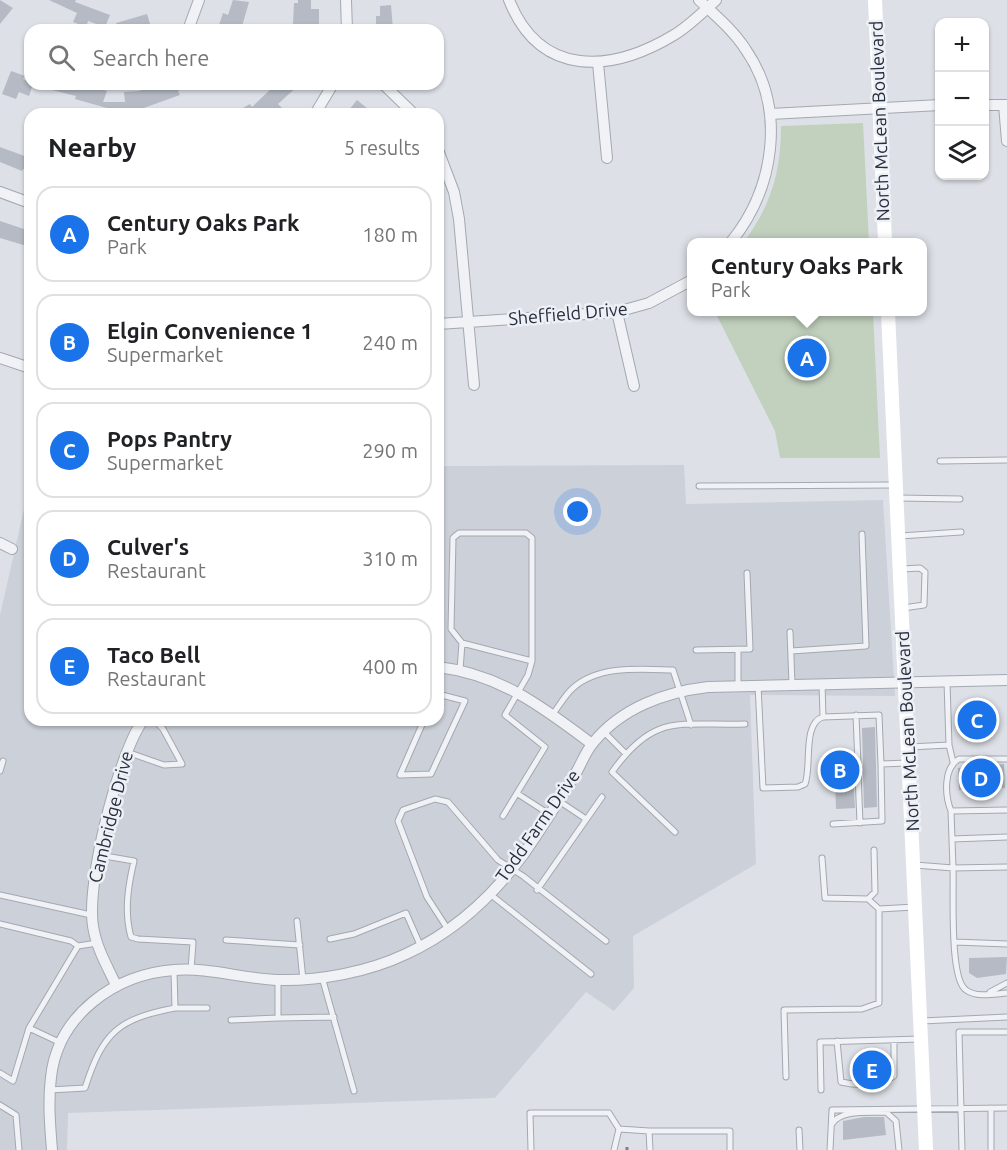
<!DOCTYPE html>
<html lang="en">
<head>
<meta charset="utf-8">
<style>
	:root { --surface:#fff; --page:#f6f6f6; --text:#202124; --muted:#757577; --line:#e0e0e0; --accent:#1a73e8 }
	body { margin:0; font-family:Ubuntu,sans-serif; background:var(--page); color:var(--text) }
	.controls { position:absolute; right:18px; top:18px; display:grid; overflow:hidden; border-radius:12px; box-shadow:0 2px 4px #0004 }
	.controls button { width:54px; height:54px; display:grid; place-items:center; padding:0; border:0; border-bottom:2px solid var(--line); background:var(--surface); color:var(--text); font:30px sans-serif }
	.you { position:absolute; left:578px; top:512px; width:21px; height:21px; margin:-15px; border:4px solid #fff; border-radius:50%; background:#1a73e8; box-shadow:0 0 0 9px #1a73e833 }
	.badge { display:grid; place-items:center; width:39px; height:39px; border-radius:50%; background:var(--accent); color:#fff; font-size:20px; font-weight:700 }
	.pin { position:absolute; translate:-50% -50%; border:3px solid #fff; box-shadow:0 2px 6px #0006 }
	.popup { position:absolute; left:687px; top:238px; width:240px; height:78px; box-sizing:border-box; display:grid; place-content:center; border-radius:12px; background:var(--surface); filter:drop-shadow(0 2px 4px #0005); font-size:20px; white-space:nowrap; color:var(--muted) }
	.popup b { font-size:22px; color:var(--text) }
	.popup::after { content:''; position:absolute; left:50%; top:100%; margin-left:-12px; border:12px solid transparent; border-top-color:var(--surface) }
	.list { margin:0; padding:0; list-style:none }
	h2 { display:flex; justify-content:space-between; align-items:center; height:78px; margin:0; padding:0 24px; font-size:26px }
	h2 small { font-size:20px; font-weight:400; color:var(--muted) }
	.list li { display:grid; grid-template-columns:39px 1fr auto; gap:18px; align-items:center; box-sizing:border-box; height:96px; margin:0 12px 12px; padding:0 12px; border:2px solid var(--line); border-radius:18px }
	.list b { display:block; font-size:22px; white-space:nowrap }
	.list p { margin:0; font-size:20px; white-space:nowrap; color:var(--muted) }
	.list em { font-size:20px; font-style:normal; color:var(--muted) }
	.icon { flex:none; width:33px; height:33px; fill:none; stroke:currentColor; stroke-width:2; stroke-linecap:round; stroke-linejoin:round }
	.map { position:relative; flex:none; width:1007px; height:1150px; overflow:hidden }
	.search { position:absolute; background:var(--surface); box-shadow:0 2px 4px #0004; left:24px; top:24px; width:420px; height:66px; display:flex; align-items:center; gap:15px; box-sizing:border-box; padding:0 21px; border-radius:18px; color:var(--muted); font-size:22px }
	.panel { position:absolute; background:var(--surface); box-shadow:0 2px 4px #0004; left:24px; top:108px; width:420px; height:618px; border-radius:18px }
	.map>svg:first-child { display:block }
	.built { fill:#cbd0d9 }
	.green { fill:#c2d1be }
	.building { fill:#b5bac4 }
	.lines { fill:none; stroke-linecap:round; stroke-linejoin:round }
	.lane-casing { stroke:#a3a8b1; stroke-width:7 }
	.street-casing { stroke:#a3a8b1; stroke-width:12 }
	.lane { stroke:#f0f2f6; stroke-width:5 }
	.street { stroke:#f0f2f6; stroke-width:10 }
	.secondary { stroke:#fff; stroke-width:14 }
	.rail { stroke:#777f91; stroke-width:3; stroke-dasharray:3 6; stroke-linecap:butt }
	.labels { text-anchor:middle; stroke-width:5; stroke-linejoin:round; paint-order:stroke }
	.street-label { font-size:18px; fill:#272e3e; stroke:#edf0f5 }
</style>
</head>
<body>
<div class="map">
<svg width="1007" height="1150" viewBox="0 0 1007 1150">
	<rect width="100%" height="100%" fill="#dde1e7"/>
	<path class="built" d="M684 465 686 504 883 500 895 696 750 695 756 864 633 936 634 988 614 1011 586 992 495 1098 68 1113 67 1150H0V615L30 483V720H438V466Z"/>
	<path class="green" d="M863 123 869 242H744C771 205 781 172 781 126Z
		M715 312H873L880 458H780L775 431Z"/>
	<path class="building" d="M0 0 13 8 0 24Z
		M49 0H76L75 2 110 15 105 27 88 21 86 27 73 22 77 13Z
		M233 0 249 2 241 30 219 25 223 13 228 15Z
		M298 0H311V9H319V30H298L299 24H293L294 3H298Z
		M391 5 393 30H376V16H380V6Z
		M147 14 152 30H118L116 23Z
		M11 71 25 76 23 79 33 84 29 96 19 92 16 99 2 94Z
		M40 84H85L96 87 107 91 103 102H125L124 92 139 91 155 85 190 84 178 91 180 95 138 110V114H114V110L75 99 76 96 40 87Z
		M276 84H300L278 104 282 108 276 114H232L250 104 252 107Z
		M357 100 374 114H352L348 111Z
		M0 147 30 158V171L23 169 22 171 0 162Z
		M0 221 30 231V247L0 238Z
		M965 707H989L990 732H965Z
		M875 727 877 807 864 808 863 774 860 769 863 765 862 728Z
		M853 754V766L856 770 853 774 855 808 836 809 834 756Z
		M1004 764 1005 788 959 790 958 768Z
		M1007 957 1006 974 977 978 969 973V958Z
		M885 1061 886 1075 858 1079V1062Z
		M864 1117H884L886 1135 843 1140V1121Z"/>
	<g class="lines">
		<g class="lane-casing">
			<path id="lane" d="M940 461 1007 460
				M699 486 894 485
				M898 498 960 499
				M900 536 961 532
				M902 569 920 568 925 572 924 605 903 608
				M790 632 792 684
				M462 643 532 661
				M738 649V686
				M696 650 750 649 747 573
				M791 651 866 646 862 534
				M460 670 462 643 451 629 453 538 459 533H526L532 538V661L528 675 505 715 545 747 503 816
				M822 684 823 717 879 715 881 764
				M758 685 763 788 798 787 805 784C812 767 802 723 823 717
				M553 714C559 706 565 695 573 688 599 665 640 669 673 670L691 725
				M856 715 858 765
				M424 720 400 775 431 774 465 701 438 694
				M604 732 626 754
				M949 745 953 762
				M909 747 949 745 947 682
				M127 752 164 765 182 764 163 729 155 720
				M0 771 3 761
				M858 774 860 823
				M518 794 549 814
				M559 801 586 819
				M1007 810 951 811 953 868 1007 867
				M951 811C945 796 943 768 959 759H1007
				M833 824 882 821 881 764 908 763
				M675 832 612 772C655 712 679 726 745 724
				M952 839 1007 837
				M99 855 134 861C128 886 124 912 131 937L138 939 193 942 191 970
				M822 858 825 898 868 899 879 909
				M915 865 953 868C954 890 949 979 966 990 977 998 994 994 1007 993
				M537 890 602 797
				M490 894 591 974
				M0 895 91 915
				M868 899 875 892 874 850
				M297 921 303 980
				M0 924 71 941 78 946
				M449 931 427 897 398 821 403 810 435 799 448 802 498 860 523 876 606 941
				M330 939 354 934 406 913 421 947
				M226 940 300 945
				M955 942 1007 944
				M322 977 354 1091
				M278 980V1018L334 1017
				M990 992 1007 983
				M175 1008H207
				M231 1020 278 1018
				M922 1021 1007 1017
				M837 1041 841 1082C858 1086 880 1086 894 1076V1040
				M61 1043 29 1028 78 946 97 943
				M0 1073 13 1081 29 1028
				M786 1077 784 1010 862 1009 879 1003V909L915 907
				M50 1090 85 1088C103 1032 118 1019 175 1008L174 971
				M821 1090 820 1042 920 1039
				M0 1105 16 1115 19 1150
				M832 1124C841 1109 870 1113 886 1112L896 1121 899 1150
				M619 1129 649 1131
				M799 1130 800 1150
				M531 1150 530 1113H609L619 1129 614 1150
				M650 1150 649 1131H730V1150
				M830 1150 832 1110 1007 1108
				M962 1150 959 1032H1007
				M991 1150V1108"/>
		</g>
		<g class="street-casing">
			<path id="street" d="M346 0 347 30
				M509 0C540 78 611 73 674 35 689 26 703 12 716 0
				M699 0C716 16 734 31 746 50 787 110 774 189 731 242
				M188 30 199 0
				M598 63 607 158
				M383 84 414 114
				M984 105H1007
				M1004 105 1007 141
				M315 114 333 84
				M770 114 940 105
				M438 150 454 192 459 219 474 385
				M0 192 30 203
				M617 312 634 386
				M438 324 617 312 649 303 692 280
				M0 358 30 368
				M0 543 12 549
				M438 667C500 674 544 708 592 744
				M116 985C107 966 96 947 93 926 86 883 118 755 143 720
				M52 1150C50 1126 48 1101 51 1077 58 1015 115 974 174 970 208 967 244 979 278 980 320 981 368 972 406 954 454 932 492 897 523 855 542 828 560 799 577 771 582 762 586 751 593 743 621 708 665 692 708 687L1007 680"/>
		</g>
		<use href="#lane" class="lane"/>
		<use href="#street" class="street"/>
		<path class="secondary" d="M875 0 885 242
			M888 312 926 1150"/>
		<path class="rail" d="M627 1147V1150"/>
	</g>
	<g class="labels">
		<g class="street-label">
			<text transform="translate(880 121) rotate(-92)" y="6">North McLean Boulevard</text>
			<text transform="translate(568 314) rotate(-5)" y="6">Sheffield Drive</text>
			<text transform="translate(908 731) rotate(-93)" y="6">North McLean Boulevard</text>
			<text transform="translate(111 817) rotate(-76)" y="6">Cambridge Drive</text>
			<text transform="translate(538 826) rotate(-55)" y="6">Todd Farm Drive</text>
		</g>
	</g>
</svg>
<div class="controls">
<button>+</button>
<button>−</button>
<button><svg class="icon" aria-label="layers" viewBox="0 0 24 24"><path d="M12 4l9 5-9 5-9-5zM3 14l9 5 9-5"/></svg></button>
</div>
<div class="you"></div>
<div class="pin badge" style="left:807px;top:358px">A</div>
<div class="popup"><b>Century Oaks Park</b>Park</div>
<div class="pin badge" style="left:840px;top:770px">B</div>
<div class="pin badge" style="left:977px;top:720px">C</div>
<div class="pin badge" style="left:981px;top:778px">D</div>
<div class="pin badge" style="left:872px;top:1070px">E</div>
<div class="search"><svg class="icon" aria-label="search" viewBox="0 0 24 24"><circle cx="10" cy="10" r="6"/><path d="M15 15l6 6"/></svg>Search here</div>
<section class="panel">
<h2>Nearby<small>5 results</small></h2>
<ul class="list">
<li><span class="badge">A</span><div><b>Century Oaks Park</b><p>Park</p></div><em>180 m</em></li>
<li><span class="badge">B</span><div><b>Elgin Convenience 1</b><p>Supermarket</p></div><em>240 m</em></li>
<li><span class="badge">C</span><div><b>Pops Pantry</b><p>Supermarket</p></div><em>290 m</em></li>
<li><span class="badge">D</span><div><b>Culver's</b><p>Restaurant</p></div><em>310 m</em></li>
<li><span class="badge">E</span><div><b>Taco Bell</b><p>Restaurant</p></div><em>400 m</em></li>
</ul>
</section>
</div>
</body>
</html>
